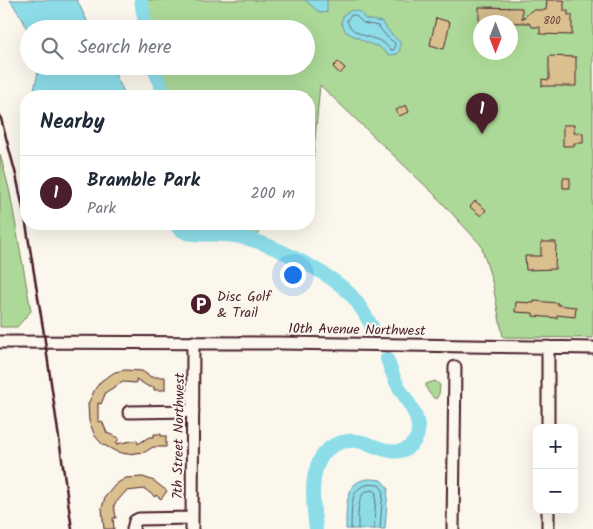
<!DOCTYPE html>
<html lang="en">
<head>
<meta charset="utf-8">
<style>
	:root { --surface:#fff; --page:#f6f6f7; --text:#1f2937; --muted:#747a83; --line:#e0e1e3; --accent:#4a1f2b }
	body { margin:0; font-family:Kalam,sans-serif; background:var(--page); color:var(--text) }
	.controls { position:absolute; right:15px; bottom:15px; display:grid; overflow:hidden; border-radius:10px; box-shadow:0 5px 20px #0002 }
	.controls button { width:45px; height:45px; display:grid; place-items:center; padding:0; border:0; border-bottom:1px solid var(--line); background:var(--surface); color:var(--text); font:25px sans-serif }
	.compass { position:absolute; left:473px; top:15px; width:45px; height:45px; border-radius:50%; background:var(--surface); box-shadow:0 5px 20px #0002; rotate:180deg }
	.you { position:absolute; left:292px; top:274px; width:18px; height:18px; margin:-12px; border:4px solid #fff; border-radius:50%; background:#1a73e8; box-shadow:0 0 0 8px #1a73e833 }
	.badge { display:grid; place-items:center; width:32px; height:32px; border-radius:50%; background:var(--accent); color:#fff; font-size:16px; font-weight:700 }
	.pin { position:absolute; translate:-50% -41px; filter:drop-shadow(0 1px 2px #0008) }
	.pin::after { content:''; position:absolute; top:26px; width:18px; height:15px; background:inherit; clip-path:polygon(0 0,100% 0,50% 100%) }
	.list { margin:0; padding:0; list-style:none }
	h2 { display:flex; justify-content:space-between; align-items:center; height:65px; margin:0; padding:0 20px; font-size:21px }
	h2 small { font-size:16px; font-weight:400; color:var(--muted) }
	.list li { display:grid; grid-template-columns:32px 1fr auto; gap:15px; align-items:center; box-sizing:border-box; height:75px; padding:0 20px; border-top:1px solid var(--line) }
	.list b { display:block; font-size:19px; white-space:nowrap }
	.list p { margin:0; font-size:16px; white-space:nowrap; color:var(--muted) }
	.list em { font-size:16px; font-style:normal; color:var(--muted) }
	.icon { flex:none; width:28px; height:28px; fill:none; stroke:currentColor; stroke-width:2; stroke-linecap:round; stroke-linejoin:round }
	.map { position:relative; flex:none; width:593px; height:529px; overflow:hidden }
	.search { position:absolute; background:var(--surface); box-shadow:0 5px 20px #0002; left:20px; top:20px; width:295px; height:55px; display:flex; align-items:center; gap:12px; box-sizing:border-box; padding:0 18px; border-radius:28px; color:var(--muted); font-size:19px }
	.panel { position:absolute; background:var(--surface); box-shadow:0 5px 20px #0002; left:20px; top:90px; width:295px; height:140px; border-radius:20px }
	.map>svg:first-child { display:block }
	.green { fill:#acd997; stroke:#7b7c61; fill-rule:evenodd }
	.water { fill:#8ddde9; stroke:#72919d }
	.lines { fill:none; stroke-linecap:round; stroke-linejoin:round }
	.shore { stroke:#656b77; stroke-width:1 }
	.river { stroke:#8ddde9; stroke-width:14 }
	.building { fill:#dac08f; stroke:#4a1f2b }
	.minor-casing { stroke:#4a1f2b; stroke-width:15 }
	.minor { stroke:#fbf7ec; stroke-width:11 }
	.rail { stroke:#4a1f2b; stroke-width:2.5 }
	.labels { text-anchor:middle; stroke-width:4; stroke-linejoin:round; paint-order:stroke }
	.number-label { font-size:11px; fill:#6e4744 }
	.poi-label { font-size:14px; fill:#4a1f2b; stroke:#fbf7ec; text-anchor:start }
	.street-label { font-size:14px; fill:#4a1f2b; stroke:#fbf7ec }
</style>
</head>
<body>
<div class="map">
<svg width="593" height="529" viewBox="0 0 593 529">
	<rect width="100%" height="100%" fill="#fbf7ec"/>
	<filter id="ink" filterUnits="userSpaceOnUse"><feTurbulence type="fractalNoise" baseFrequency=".02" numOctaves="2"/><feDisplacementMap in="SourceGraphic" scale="10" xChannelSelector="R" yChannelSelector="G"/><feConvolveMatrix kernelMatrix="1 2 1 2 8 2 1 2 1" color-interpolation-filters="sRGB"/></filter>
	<g filter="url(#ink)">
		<path class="green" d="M141 0H593V338L503 337 492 281 481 245 435 195 320 85 312 171 309 174V96H165L153 66H306V29H146ZM480 22H510V52H480Z
			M0 154 10 193 31 311 17 327H0Z
			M176 224H264L255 241C244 237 232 235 220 234 205 233 185 239 176 224Z
			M435 381 440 385 439 394 436 399C432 398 425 389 426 384Z"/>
		<path class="water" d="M10 0H77L91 29H29V34L23 20Z
			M305 0H327V12L320 13Z
			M352 10 360 12 365 19 382 22 391 34 400 42V50L397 54 389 55 378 46 372 45 346 32 341 22 342 19 344 14Z
			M38 66H111L126 96H34C33 86 39 77 38 66Z
			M372 479 381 480 388 488 385 529H346C346 516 345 486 360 481 363 479 368 479 372 479Z"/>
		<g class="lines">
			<path class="shore" d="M355 15 363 23 378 26 387 37 395 43 394 50H391C388 48 386 44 382 42 371 36 350 35 347 20L350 16Z
				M351 529C352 507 348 480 379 485L383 490 380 529
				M358 529C358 516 357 503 364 492L372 490 376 493 374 529"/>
			<path class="river" d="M141 0 146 29
				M153 66 165 96
				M176 224 179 229 187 233C205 236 223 233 240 237 269 242 327 272 348 292 360 303 366 317 374 330
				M316 529C312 500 306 452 342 442 347 441 352 440 357 441 374 443 396 461 411 445 415 441 419 435 418 428 418 413 404 397 397 384 393 376 390 367 387 359"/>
		</g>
		<path class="building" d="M547 0H564V11H568V15H572V35L540 34V27H532L529 23 479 22V7L522 8V19L532 10H546Z
			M436 18 450 22 444 49 430 45Z
			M549 56 576 57V86H542V79L549 80Z
			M338 62 345 68 340 74 333 67Z
			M406 105 409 112 399 116 396 110Z
			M563 125H574V133H583V143H574V146H563Z
			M563 178H570V188H563Z
			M475 201 486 210 481 216 470 207Z
			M541 242H556L555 269 526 270 525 256H541Z
			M534 301 558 303V305L576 307 575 317 557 315V318L533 316V313L515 312 516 302 534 303Z
			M125 370 142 371 151 377H165V390H154V387H149L136 379V383L123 382 106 392 101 404 98 403V422L102 421 107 433 119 438 116 444 137 440 138 444 149 437H154V434H161V436H166V447H153L145 452 127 454 117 452 102 444 95 436 89 421 88 404 95 389 101 381 115 372Z
			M143 477 154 481 167 491 161 499 156 495 155 497 145 489 126 491 114 505 116 518H113L114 529H104L102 508 105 497 116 484 126 478Z"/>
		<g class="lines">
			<g class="minor-casing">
				<path id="minor" d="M0 342 281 343 593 348
					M129 412 193 411
					M548 428V347
					M133 529 135 521 139 519 192 518
					M192 529 193 342
					M453 529 455 367
					M548 529V510"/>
			</g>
			<use href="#minor" class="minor"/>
			<path class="rail" d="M0 115 16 175 26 223
				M26 224 44 334 72 529"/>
		</g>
	</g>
	<defs>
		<g id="parking-disc" transform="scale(1.125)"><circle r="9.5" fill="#4a1f2b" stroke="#fbf7ec"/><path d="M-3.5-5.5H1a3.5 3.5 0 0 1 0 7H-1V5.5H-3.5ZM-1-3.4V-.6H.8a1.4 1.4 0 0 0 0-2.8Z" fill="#fff"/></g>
	</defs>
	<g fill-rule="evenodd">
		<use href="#parking-disc" x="201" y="304"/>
	</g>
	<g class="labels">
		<g class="number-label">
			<text x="552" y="24">800</text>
		</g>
		<g class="poi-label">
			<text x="217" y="301">Disc Golf<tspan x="217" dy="16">&amp; Trail</tspan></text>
		</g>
		<g class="street-label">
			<text transform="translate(357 329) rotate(1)" y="5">10th Avenue Northwest</text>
			<text transform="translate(178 436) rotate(-89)" y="5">7th Street Northwest</text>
		</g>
	</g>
</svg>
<div class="controls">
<button>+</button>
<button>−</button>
</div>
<svg class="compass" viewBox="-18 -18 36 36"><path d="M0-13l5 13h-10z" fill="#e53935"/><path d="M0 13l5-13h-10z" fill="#747a83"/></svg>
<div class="you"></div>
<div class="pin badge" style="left:482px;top:134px">1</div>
<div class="search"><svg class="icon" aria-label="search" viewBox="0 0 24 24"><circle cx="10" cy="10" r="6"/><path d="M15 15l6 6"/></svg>Search here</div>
<section class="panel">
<h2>Nearby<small></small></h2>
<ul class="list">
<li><span class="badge">1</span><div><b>Bramble Park</b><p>Park</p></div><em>200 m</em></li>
</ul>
</section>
</div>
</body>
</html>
